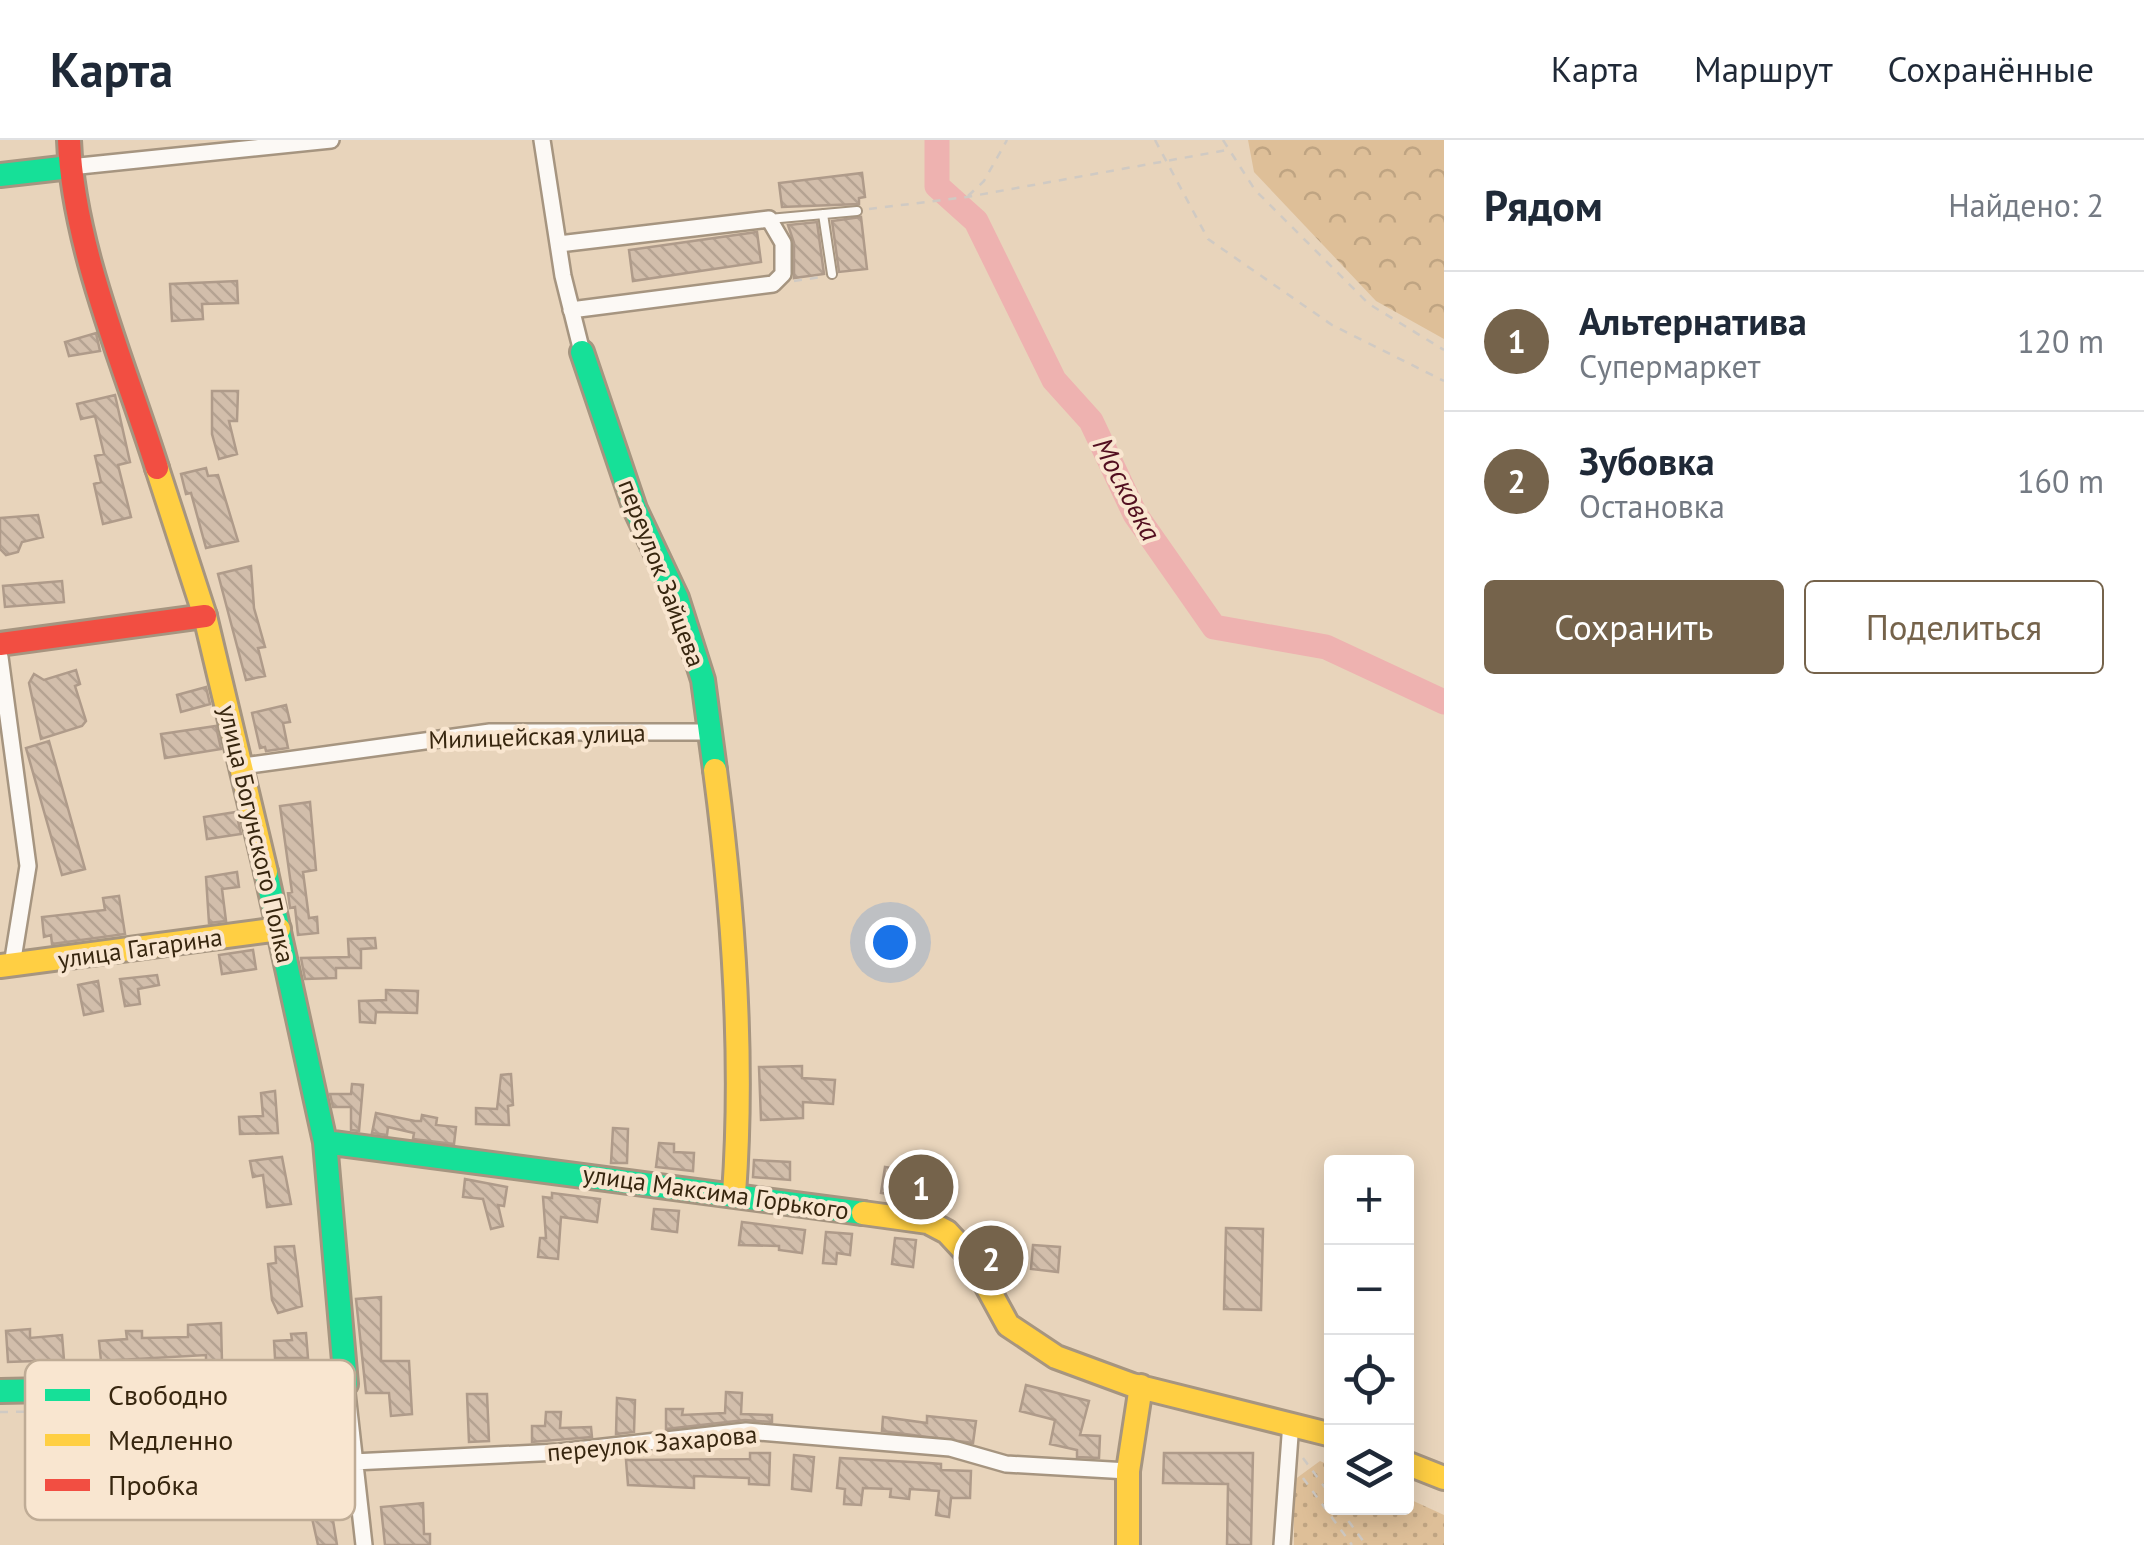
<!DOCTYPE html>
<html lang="ru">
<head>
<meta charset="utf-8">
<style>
	:root { --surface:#fff; --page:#f2f2f3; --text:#1f2937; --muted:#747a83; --line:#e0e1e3; --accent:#75634b }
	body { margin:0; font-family:"PT Sans",sans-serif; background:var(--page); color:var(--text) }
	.controls { position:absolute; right:30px; bottom:30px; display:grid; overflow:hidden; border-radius:10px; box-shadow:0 5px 25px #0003 }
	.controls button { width:90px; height:90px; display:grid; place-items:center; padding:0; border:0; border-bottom:2px solid var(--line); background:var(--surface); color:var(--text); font:50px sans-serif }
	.you { position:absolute; left:890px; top:802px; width:35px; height:35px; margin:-25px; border:8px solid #fff; border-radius:50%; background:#1a73e8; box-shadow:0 0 0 15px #1a73e833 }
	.badge { display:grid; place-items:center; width:65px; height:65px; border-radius:50%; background:var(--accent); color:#fff; font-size:32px; font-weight:700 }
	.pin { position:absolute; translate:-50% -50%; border:5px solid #fff; box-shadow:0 2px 10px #0006 }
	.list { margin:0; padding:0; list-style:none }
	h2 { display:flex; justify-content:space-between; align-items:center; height:130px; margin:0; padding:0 40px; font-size:42px }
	h2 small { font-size:32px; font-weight:400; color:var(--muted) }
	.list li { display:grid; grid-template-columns:65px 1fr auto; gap:30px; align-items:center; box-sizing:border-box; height:140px; padding:0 40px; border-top:2px solid var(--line) }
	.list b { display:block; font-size:38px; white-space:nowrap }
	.list p { margin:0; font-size:32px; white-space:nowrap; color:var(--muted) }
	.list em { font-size:32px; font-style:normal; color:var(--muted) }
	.actions { display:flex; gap:20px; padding:30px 40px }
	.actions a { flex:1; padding:22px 0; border:2px solid var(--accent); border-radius:10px; text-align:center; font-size:35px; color:var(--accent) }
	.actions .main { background:var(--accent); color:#fff }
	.icon { flex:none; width:55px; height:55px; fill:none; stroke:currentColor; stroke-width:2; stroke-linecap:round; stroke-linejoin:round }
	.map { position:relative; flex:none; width:1444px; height:1405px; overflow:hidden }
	header { display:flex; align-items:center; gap:60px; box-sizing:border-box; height:140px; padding:0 50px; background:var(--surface); border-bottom:2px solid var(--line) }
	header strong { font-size:48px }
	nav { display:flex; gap:55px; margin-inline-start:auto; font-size:35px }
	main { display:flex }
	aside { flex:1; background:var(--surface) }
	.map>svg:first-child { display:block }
	.forest { fill:url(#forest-crowns) }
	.park { fill:url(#park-dots) }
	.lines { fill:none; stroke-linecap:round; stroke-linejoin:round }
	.river { stroke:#eeb2b0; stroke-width:25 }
	.building { fill:url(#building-back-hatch); stroke:#af9b8a; stroke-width:2.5 }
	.lane-casing { stroke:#a69580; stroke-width:12 }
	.street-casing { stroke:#a69580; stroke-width:20 }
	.fast-casing { stroke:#a69580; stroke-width:28 }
	.slow-casing { stroke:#a69580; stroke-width:28 }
	.jam-casing { stroke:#a69580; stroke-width:28 }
	.path { stroke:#d0cac3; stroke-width:2.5; stroke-dasharray:8 8; stroke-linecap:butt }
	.lane { stroke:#fcf9f5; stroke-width:8 }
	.street { stroke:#fcf9f5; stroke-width:15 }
	.fast { stroke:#16e098; stroke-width:22 }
	.slow { stroke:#ffcf43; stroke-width:22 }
	.jam { stroke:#f24e42; stroke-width:22 }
	.labels { text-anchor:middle; stroke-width:8; stroke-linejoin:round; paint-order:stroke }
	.street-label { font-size:25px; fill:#37260f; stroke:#f9e6d0 }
	.water-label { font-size:28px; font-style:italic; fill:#530f20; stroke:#f9e6d0 }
	.key { fill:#f9e6d0; stroke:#bfac96; stroke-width:2.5 }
	.key-label { font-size:28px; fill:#37260f }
</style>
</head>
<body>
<header>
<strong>Карта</strong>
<nav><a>Карта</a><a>Маршрут</a><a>Сохранённые</a></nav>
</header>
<main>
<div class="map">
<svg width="1444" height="1405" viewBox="0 0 1444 1405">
	<defs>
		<pattern id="forest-crowns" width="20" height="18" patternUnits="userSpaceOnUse" patternTransform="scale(2.5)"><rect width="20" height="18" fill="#debf98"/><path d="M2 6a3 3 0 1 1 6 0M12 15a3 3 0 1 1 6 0" fill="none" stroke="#bfa482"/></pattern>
		<pattern id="park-dots" width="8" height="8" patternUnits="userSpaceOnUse" patternTransform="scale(2.5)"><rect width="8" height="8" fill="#debf98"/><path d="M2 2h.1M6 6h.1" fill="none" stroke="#bfa482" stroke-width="1.8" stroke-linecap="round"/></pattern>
		<pattern id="building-back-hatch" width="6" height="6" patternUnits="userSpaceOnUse" patternTransform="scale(2.5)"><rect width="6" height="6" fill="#d2beab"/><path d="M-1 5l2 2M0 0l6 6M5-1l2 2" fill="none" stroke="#b5a392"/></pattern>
	</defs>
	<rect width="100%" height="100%" fill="#e8d4bb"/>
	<path class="forest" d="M1248 0H1444V199L1376 161 1254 32Z"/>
	<path class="park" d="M1320 1321 1331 1326 1332 1368H1406L1407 1358 1444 1375V1405H1294V1340Z"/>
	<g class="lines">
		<path class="river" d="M937 0V46L976 81 1054 240 1091 281 1135 374 1214 487 1326 507 1444 562"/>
	</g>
	<path class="building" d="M862 33 865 57 859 58V64L782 67 779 43Z
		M861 77 867 129 839 132 832 81Z
		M817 82 824 134 794 138V103L788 85Z
		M757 92 761 122 633 141 629 110Z
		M237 141 238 163 202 164 203 179 172 181 170 144Z
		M96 193 100 211 69 216 65 202Z
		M212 251H238L237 281H229L237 314 219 319 212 294Z
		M115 255 130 322 118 325 131 377 103 384 94 344 101 342 95 316 104 314 95 276 81 279 77 264Z
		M206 328 208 336 218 335 238 401 206 408 191 353 186 354 181 334Z
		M38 375 43 397 22 402 18 412 6 415 0 409V378Z
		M251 426 254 468 265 507 258 508 265 536 246 540 218 434Z
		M62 441 64 462 5 467 3 446Z
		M76 530 80 544 75 546 86 581 82 586 41 599 29 543 34 534 44 540Z
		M206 547 210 564 181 572 177 555Z
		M286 565 290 582 283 583 288 608 266 611 265 607 260 608 252 573Z
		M216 586 221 609 165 618 161 594Z
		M49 601 85 729 62 735 26 608Z
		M310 662 316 730 303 732 309 778 317 777 318 793 298 795 295 767 290 768 288 753 292 752 280 666Z
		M236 672 241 694 207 699 204 677Z
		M237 732 239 747 222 749 226 781 209 783 206 737Z
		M119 756 125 794 52 804 51 795 44 797 42 777 105 770 103 758Z
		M375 798 376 808 361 809V828H336V838L305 839 301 818 349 817 348 799Z
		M253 810 256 829 222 834 219 815Z
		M157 835 159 845 138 849 140 864 125 866 120 839Z
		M98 841 103 871 84 875 78 845Z
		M386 850 418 851 417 873 376 872 375 883 360 882 359 861 386 860Z
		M802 926V938L835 940 833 964 803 962V978L761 980 759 927Z
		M511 934 513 965 508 966 509 985 476 984V968L497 969 501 935Z
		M352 944 363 945 359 991 351 990V967H333L330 954H351Z
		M275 951 278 993 240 994 239 977 263 976 261 953Z
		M376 973 415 981H421L422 975 437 978 436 985 456 987 454 1004 413 999 414 993 388 987 387 995 372 993Z
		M613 988 628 989 627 1023H611Z
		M659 1003 674 1004V1012L694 1013 693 1031 656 1027Z
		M282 1017 291 1064 267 1067 263 1035 253 1037 250 1021Z
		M754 1020 790 1022V1040L753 1037Z
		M885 1027 949 1036 945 1062 918 1058 917 1064 907 1063 908 1057 881 1053Z
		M465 1039 507 1047 504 1066 498 1065 503 1086 491 1089 483 1059 463 1057Z
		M552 1053 600 1059 597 1082 561 1077 558 1119 538 1117 540 1098H546L543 1057 552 1058Z
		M654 1069 679 1071 677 1092 652 1089Z
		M742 1082 805 1090 802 1113 779 1110V1106L739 1105Z
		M1226 1088 1263 1089 1261 1170 1224 1169Z
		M826 1092 852 1094 850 1115 837 1113 836 1124 823 1123Z
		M895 1098 916 1100 913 1127 892 1124Z
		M1033 1105 1060 1107 1058 1132 1031 1129Z
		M294 1106 302 1166 278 1173 272 1160 268 1124 276 1123 275 1107Z
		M381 1157V1221H409L412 1274 391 1276 389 1253H366L356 1159Z
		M221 1183 222 1222H206V1215L101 1221 99 1201 127 1199 126 1191H142V1198L188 1197V1185Z
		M30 1189V1198L62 1195 64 1220 8 1222 6 1191Z
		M306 1193 308 1218H275L274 1201 292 1200 291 1194Z
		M1026 1245 1089 1261 1080 1295 1100 1296 1099 1318 1077 1317V1310L1050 1304 1055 1280 1020 1271Z
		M726 1252 742 1253 741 1274 772 1275V1282L745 1280 666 1289V1269H683L682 1275 725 1273Z
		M467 1254H487L489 1301 469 1302Z
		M617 1258 635 1260 634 1292 616 1294Z
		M546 1272H561L560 1288 591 1287 592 1297 532 1302V1286H545Z
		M324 1273 325 1331 337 1405H318L302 1333 299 1293 285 1294 284 1275Z
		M927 1276 976 1281 973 1303 882 1291 883 1277 927 1283Z
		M750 1313H770L769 1345 749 1344V1338L694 1336V1348L628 1345 626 1320 750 1319Z
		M1164 1313H1253L1251 1405H1227L1228 1344 1163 1343Z
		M794 1315 814 1317 811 1351 792 1349Z
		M840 1318 929 1323 941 1324V1330L971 1331 970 1358H951L949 1377 936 1375 939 1351 910 1349 909 1359 890 1357 891 1349 863 1348 861 1365 844 1364 845 1349 837 1348Z
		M423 1363 424 1394H430V1405H385L381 1367Z"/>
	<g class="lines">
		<g class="lane-casing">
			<path id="lane" d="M823 74 832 134
				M769 79 857 71"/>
		</g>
		<g class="street-casing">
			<path id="street" d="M542 0 563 136 582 212
				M70 27 331 0
				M559 104 769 79 783 103V134L773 144 571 170
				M0 517 28 726 12 825
				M243 626 490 592H712
				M346 1244 364 1405
				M353 1322 559 1312 746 1291 950 1308 1006 1324 1128 1331
				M1282 1405 1291 1282"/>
		</g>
		<g class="fast-casing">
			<path id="fast" d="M0 35 70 27
				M582 212 635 369 677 458 703 540 715 630
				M325 1002 863 1073
				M0 1251 346 1244 325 1002 266 732"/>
		</g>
		<g class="slow-casing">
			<path id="slow" d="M157 328 205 476 266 732
				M715 630C733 766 744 917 734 1054
				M0 826 279 789
				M863 1073 928 1082 947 1092 972 1119 1008 1185 1056 1217 1132 1245 1332 1295
				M1406 1323 1444 1338
				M1128 1405V1331L1141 1246"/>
		</g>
		<g class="jam-casing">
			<path id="jam" d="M69 0C73 107 125 226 157 328
				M0 504 205 476"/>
		</g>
		<path class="path" d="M1155 0 1208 99 1332 185 1444 241
			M1223 0 1255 50 1369 164 1444 210
			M968 56 984 41 1007 0
			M869 69 967 57 1227 10
			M794 141 821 137
			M0 1272 333 1267
			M1303 1318 1332 1357
			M1303 1338 1352 1405
			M1339 1368 1366 1405"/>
		<use href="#lane" class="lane"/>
		<use href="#street" class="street"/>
		<use href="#fast" class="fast"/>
		<use href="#slow" class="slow"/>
		<use href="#jam" class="jam"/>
	</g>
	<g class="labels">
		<g class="street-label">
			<text transform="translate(662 433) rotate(69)" y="9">переулок Зайцева</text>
			<text transform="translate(537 596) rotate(-2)" y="9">Милицейская улица</text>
			<text transform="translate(257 694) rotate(77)" y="9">улица Богунского Полка</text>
			<text transform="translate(140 808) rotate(-8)" y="9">улица Гагарина</text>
			<text transform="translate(716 1052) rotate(8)" y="9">улица Максима Горького</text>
			<text transform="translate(652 1303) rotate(-5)" y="9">переулок Захарова</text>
		</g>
		<g class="water-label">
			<text transform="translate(1127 349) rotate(62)" y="10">Московка</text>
		</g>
	</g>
	<rect x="25" y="1220" width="330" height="160" rx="15" class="key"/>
	<rect x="45" y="1249" width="45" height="12" fill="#16e098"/>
	<rect x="45" y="1294" width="45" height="12" fill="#ffcf43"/>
	<rect x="45" y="1339" width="45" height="12" fill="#f24e42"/>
	<g class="key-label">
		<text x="108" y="1265">Свободно</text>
		<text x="108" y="1310">Медленно</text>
		<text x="108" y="1355">Пробка</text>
	</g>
</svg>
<div class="controls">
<button>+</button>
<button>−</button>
<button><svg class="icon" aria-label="locate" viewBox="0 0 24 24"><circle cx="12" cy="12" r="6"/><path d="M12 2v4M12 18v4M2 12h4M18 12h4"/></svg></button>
<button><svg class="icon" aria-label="layers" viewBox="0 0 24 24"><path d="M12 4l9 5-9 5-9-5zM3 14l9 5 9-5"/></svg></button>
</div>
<div class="you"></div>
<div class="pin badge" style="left:921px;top:1047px">1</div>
<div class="pin badge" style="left:991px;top:1118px">2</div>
</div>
<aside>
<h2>Рядом<small>Найдено: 2</small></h2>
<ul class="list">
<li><span class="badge">1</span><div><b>Альтернатива</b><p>Супермаркет</p></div><em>120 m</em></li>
<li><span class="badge">2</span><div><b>Зубовка</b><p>Остановка</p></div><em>160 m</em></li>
</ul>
<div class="actions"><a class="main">Сохранить</a><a>Поделиться</a></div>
</aside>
</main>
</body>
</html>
